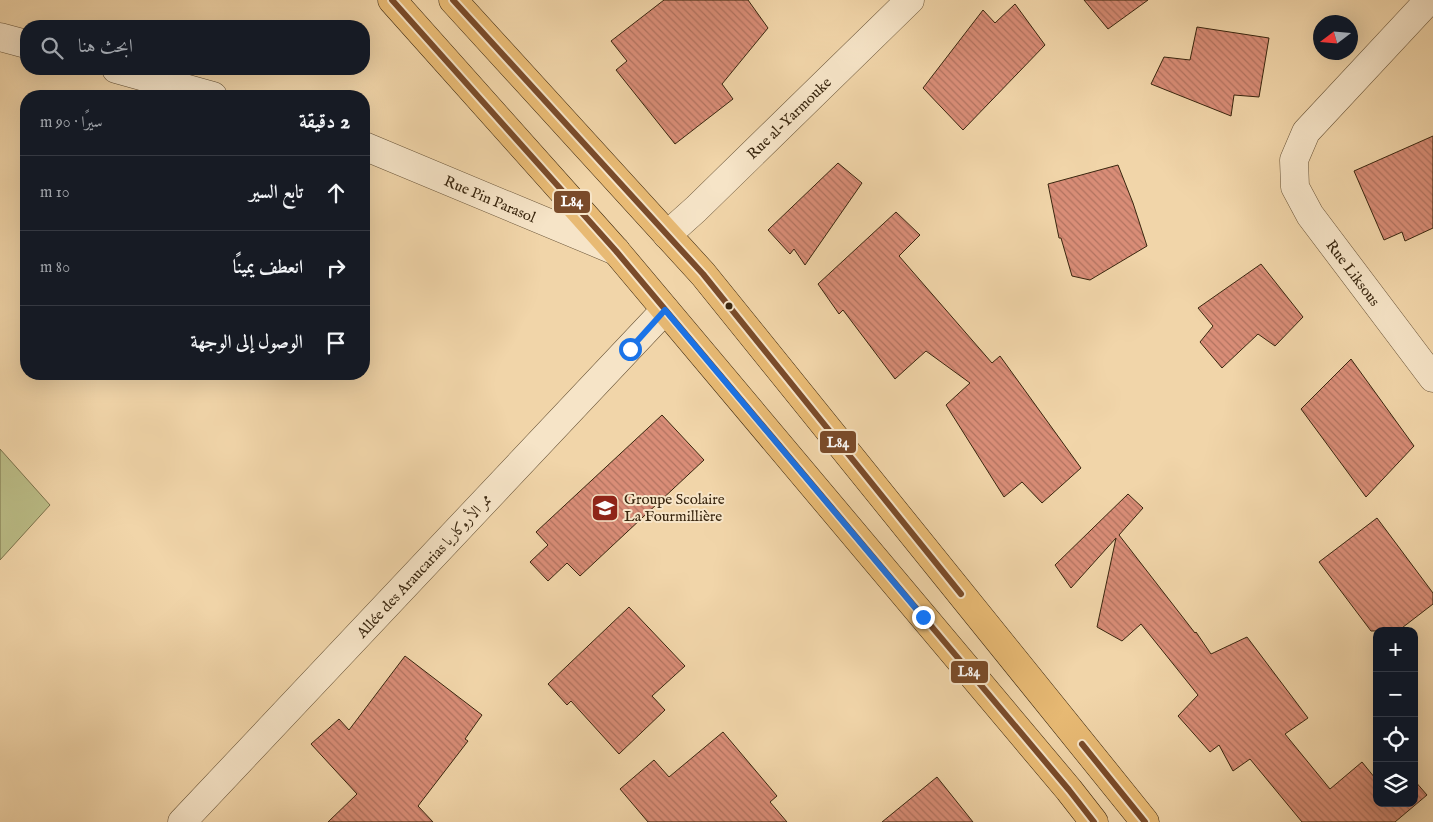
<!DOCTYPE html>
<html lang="ar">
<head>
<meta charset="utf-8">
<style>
	:root { --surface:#171b24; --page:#20242c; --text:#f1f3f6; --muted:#9ea1a6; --line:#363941 }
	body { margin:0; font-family:"IM FELL English",Amiri,serif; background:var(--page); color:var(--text); direction:rtl }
	.controls { position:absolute; right:15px; bottom:15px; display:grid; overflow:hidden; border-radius:10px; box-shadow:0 5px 20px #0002 }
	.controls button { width:45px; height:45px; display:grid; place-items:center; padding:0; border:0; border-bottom:1px solid var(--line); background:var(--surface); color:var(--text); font:25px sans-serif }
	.compass { position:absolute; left:1313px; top:15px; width:45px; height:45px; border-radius:50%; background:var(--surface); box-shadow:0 5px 20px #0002; rotate:254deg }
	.stop { position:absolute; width:15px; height:15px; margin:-11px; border:4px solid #1a73e8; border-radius:50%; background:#fff }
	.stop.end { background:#1a73e8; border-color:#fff; box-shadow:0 1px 5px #0008 }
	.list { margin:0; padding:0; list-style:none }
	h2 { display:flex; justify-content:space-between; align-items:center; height:65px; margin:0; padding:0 20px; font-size:21px }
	h2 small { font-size:16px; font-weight:400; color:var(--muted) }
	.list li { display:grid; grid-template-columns:32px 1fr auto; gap:15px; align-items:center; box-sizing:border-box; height:75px; padding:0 20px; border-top:1px solid var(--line) }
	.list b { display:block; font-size:19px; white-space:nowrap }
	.list em { font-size:16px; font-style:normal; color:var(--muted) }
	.icon { flex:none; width:28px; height:28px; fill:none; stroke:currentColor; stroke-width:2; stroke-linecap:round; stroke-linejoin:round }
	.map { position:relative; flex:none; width:1433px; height:822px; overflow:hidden; direction:ltr }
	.search { position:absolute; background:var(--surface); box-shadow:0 5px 20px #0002; left:20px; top:20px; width:350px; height:55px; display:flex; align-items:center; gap:12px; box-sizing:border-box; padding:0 18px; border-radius:20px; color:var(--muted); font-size:19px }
	.panel { position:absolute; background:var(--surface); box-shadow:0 5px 20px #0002; left:20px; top:90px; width:350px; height:290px; border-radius:20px; direction:rtl }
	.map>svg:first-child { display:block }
	.green { fill:#bbbd87; stroke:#7a724b }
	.building { fill:url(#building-back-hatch); stroke:#39260f }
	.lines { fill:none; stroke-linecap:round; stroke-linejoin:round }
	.minor-casing { stroke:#675236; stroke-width:29 }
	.primary-casing { stroke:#39260f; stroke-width:29 }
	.minor { stroke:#f6e4c7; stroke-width:28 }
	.primary { stroke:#e8ba74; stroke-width:28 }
	.bus-1-casing { stroke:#f6e4c7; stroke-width:10 }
	.bus-1 { stroke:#7a4b2a; stroke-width:6 }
	.route { stroke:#1a73e8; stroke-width:6 }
	.bus-dot { fill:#39260f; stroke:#f6e4c7; stroke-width:2 }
	.labels { text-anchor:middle; stroke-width:4; stroke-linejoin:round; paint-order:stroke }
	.street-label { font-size:15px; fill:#39260f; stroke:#f6e4c7 }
	.poi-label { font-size:15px; fill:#39260f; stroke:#f6e4c7; text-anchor:start }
	.line-badge { stroke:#f6e4c7; stroke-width:2 }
	.badge-label { font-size:14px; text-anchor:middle; font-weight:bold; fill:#fff }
</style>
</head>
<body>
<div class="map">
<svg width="1433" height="822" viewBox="0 0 1433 822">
	<defs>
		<pattern id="building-back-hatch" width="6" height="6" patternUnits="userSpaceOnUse" patternTransform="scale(1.25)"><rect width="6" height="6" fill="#d98d77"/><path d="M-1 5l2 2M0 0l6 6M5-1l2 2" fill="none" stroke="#b17360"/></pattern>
	</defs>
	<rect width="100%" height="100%" fill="#f1d5a9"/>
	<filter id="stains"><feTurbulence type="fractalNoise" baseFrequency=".004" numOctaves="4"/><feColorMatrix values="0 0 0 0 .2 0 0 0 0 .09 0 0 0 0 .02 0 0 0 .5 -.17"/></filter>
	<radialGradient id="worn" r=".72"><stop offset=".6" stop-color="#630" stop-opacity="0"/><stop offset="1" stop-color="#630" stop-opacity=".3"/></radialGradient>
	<path class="green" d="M0 449 50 505 0 560Z"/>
	<path class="building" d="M664 0H748L768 28 722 84 733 99 675 144 616 70 627 61 611 41Z
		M1084 0H1148L1108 29Z
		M1015 4 1045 45 963 130 923 88 983 10 995 23Z
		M1197 27 1269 38 1259 97 1234 95 1231 116 1151 84 1164 57 1190 60Z
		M1433 136V228L1405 241 1402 232 1384 240 1354 171Z
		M838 163 862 183 805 265 794 249 790 254 768 230Z
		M1118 165 1133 203 1147 246 1090 280 1072 276 1061 238H1059L1048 184Z
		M896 212 920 235 899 256 992 363 1000 356 1081 468 1042 503 1022 482 1004 497 946 405 970 383 926 351 895 379 843 310 839 314 818 284Z
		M1261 264 1303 317 1275 346 1258 334 1222 368 1200 342 1213 326 1198 308Z
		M1351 359 1414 446 1366 497 1301 409Z
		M662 415 704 460 580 576 567 563 548 581 530 562 548 545 536 532Z
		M1128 494 1143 508 1119 535 1195 633 1196 632 1211 654 1247 637 1308 718 1285 734 1330 789 1362 762 1375 778 1377 777V803H1414V780L1427 795 1395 822H1302L1250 759 1233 771 1219 745 1210 752 1178 716 1198 695 1141 624 1122 641 1097 627 1116 538 1071 588 1055 565Z
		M1377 518 1433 593V604L1398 631H1371L1319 562Z
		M629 607 685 666 652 696 665 710 619 754 571 701 567 705 548 684Z
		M405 656 482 715 465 739 468 741 418 806 433 822H328L357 794 311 744 339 719 349 730Z
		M723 732 777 796 770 802 787 822H648L620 789 654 760 669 777Z
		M937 777 973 822H882Z"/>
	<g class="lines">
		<g class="minor-casing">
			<path id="minor" d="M1429 0 1306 132 1294 160 1295 187 1310 215 1433 378
				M0 37 26 44
				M116 69 213 96
				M364 146 616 251
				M667 235 696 209 910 0
				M182 822 665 310"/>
		</g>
		<g class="primary-casing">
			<path id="primary" d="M392 0 616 251 1069 790 1094 822
				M453 0 703 274 1145 822"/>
		</g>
		<use href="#minor" class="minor"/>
		<use href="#primary" class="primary"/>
		<g class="bus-1-casing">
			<path id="bus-1" d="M392 0 616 251 1069 790 1094 822
				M453 0 703 274 961 594
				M1082 744 1145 822"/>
		</g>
		<use href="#bus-1" class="bus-1"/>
	</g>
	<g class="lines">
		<path class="route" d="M630 349 665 310 923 617"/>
	</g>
	<defs>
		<g id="school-square" transform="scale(1.4375)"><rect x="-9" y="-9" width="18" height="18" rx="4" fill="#8f2418" stroke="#f6e4c7"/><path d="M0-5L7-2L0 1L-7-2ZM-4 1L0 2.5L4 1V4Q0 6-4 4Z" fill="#fff"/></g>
	</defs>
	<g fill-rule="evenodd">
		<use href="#school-square" x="605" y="508"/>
	</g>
	<circle class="bus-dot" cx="729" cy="306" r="4.5"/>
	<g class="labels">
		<g class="street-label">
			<text transform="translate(789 118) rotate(-44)" y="5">Rue al-Yarmouke</text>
			<text transform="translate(490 199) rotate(23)" y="5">Rue Pin Parasol</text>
			<text transform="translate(1353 273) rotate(53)" y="5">Rue Liksous</text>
			<text transform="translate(424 566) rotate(-47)" y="5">Allée des Araucarias ممر الأروكاريا</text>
		</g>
		<g class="poi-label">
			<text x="624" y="504">Groupe Scolaire<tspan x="624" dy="17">La Fourmillière</tspan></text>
		</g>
	</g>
	<g class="line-badge">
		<rect x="553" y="190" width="38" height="24" rx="5" fill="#7a4b2a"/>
		<rect x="819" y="430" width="38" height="24" rx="5" fill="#7a4b2a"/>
		<rect x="950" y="660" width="39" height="24" rx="5" fill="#7a4b2a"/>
	</g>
	<g class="badge-label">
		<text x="572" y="206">L84</text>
		<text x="838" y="447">L84</text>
		<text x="969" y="676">L84</text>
	</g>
	<rect width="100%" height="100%" filter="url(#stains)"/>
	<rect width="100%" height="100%" fill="url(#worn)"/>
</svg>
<div class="controls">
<button>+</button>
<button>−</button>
<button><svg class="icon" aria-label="locate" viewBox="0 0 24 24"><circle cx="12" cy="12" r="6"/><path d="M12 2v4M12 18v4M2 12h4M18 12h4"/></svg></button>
<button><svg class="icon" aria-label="layers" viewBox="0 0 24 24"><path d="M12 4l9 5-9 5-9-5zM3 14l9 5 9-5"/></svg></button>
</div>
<svg class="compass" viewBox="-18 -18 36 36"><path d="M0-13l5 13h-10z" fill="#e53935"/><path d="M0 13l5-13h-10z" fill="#9ea1a6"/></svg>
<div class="stop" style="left:630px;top:349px"></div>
<div class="stop end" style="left:923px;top:617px"></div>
<div class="search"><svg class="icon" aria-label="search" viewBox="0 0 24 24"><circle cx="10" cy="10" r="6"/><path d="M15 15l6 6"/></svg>ابحث هنا</div>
<section class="panel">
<h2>2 دقيقة<small>سيرًا · 90 m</small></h2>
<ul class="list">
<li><svg class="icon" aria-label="ahead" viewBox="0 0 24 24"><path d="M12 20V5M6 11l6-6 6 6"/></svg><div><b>تابع السير</b></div><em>10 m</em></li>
<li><svg class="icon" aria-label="right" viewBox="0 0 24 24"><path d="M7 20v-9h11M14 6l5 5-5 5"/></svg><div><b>انعطف يمينًا</b></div><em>80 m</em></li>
<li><svg class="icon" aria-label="arrive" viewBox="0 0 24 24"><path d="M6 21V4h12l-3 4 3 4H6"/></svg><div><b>الوصول إلى الوجهة</b></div></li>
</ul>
</section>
</div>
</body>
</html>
